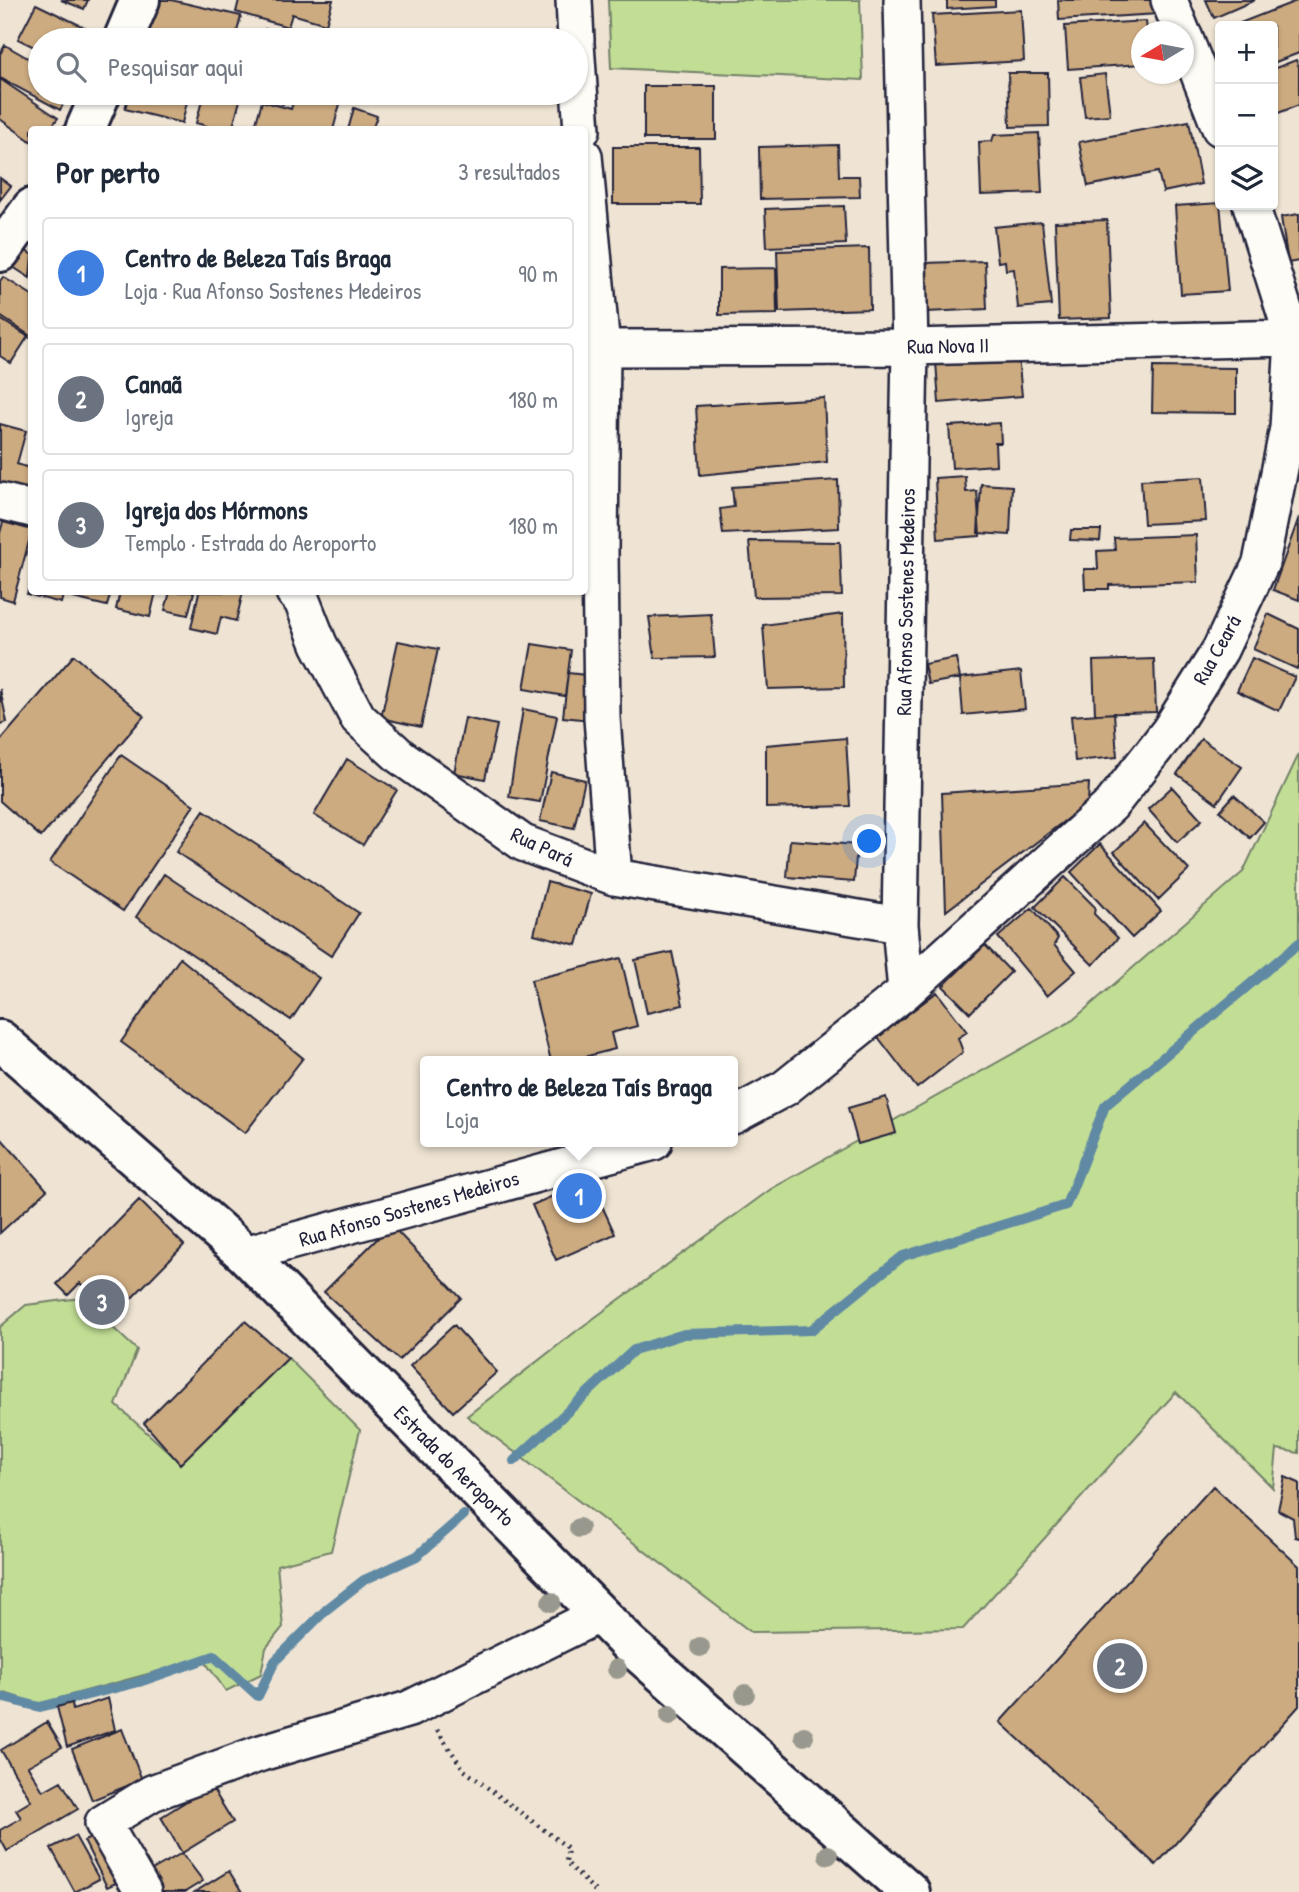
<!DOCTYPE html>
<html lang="pt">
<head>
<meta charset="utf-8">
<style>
	:root { --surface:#fff; --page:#f6f6f7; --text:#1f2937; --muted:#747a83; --line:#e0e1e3; --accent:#7c3aed }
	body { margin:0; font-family:"Patrick Hand",sans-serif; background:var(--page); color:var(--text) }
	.controls { position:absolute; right:21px; top:21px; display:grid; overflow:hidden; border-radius:7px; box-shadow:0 2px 5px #0004 }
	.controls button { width:63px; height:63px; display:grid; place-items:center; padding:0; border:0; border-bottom:2px solid var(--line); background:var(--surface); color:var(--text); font:35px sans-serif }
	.compass { position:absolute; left:1131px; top:21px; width:63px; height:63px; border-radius:50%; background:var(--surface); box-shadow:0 2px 5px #0004; rotate:260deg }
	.you { position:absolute; left:870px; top:842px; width:24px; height:24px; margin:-18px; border:5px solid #fff; border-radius:50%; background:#1a73e8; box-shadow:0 0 0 10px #1a73e833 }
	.badge { display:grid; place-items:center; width:46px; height:46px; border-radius:50%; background:var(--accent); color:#fff; font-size:23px; font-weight:700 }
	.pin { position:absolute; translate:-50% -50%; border:4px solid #fff; box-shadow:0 2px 7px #0006 }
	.popup { position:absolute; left:420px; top:1056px; width:318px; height:91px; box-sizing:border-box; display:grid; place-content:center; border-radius:7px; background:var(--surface); filter:drop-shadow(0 2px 5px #0005); font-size:23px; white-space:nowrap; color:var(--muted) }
	.popup b { font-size:26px; color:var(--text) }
	.popup::after { content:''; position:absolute; left:50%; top:100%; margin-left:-14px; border:14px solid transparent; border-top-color:var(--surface) }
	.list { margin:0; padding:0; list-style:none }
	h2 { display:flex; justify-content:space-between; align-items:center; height:91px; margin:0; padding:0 28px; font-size:30px }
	h2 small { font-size:23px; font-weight:400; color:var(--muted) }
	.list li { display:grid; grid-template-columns:46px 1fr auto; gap:21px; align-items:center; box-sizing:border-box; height:112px; margin:0 14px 14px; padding:0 14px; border:2px solid var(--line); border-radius:7px }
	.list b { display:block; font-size:26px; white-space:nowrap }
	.list p { margin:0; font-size:23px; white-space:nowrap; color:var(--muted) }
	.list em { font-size:23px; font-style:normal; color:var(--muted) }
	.icon { flex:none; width:38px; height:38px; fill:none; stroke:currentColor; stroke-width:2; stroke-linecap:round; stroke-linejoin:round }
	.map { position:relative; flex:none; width:1299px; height:1892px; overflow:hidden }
	.search { position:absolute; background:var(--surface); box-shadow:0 2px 5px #0004; left:28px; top:28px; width:560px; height:77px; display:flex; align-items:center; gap:18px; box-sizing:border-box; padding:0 24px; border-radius:38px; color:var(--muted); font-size:26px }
	.panel { position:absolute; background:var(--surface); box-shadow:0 2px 5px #0004; left:28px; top:126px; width:560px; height:469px; border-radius:7px }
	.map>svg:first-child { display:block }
	.green { fill:#c2de95; stroke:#728068; stroke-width:2 }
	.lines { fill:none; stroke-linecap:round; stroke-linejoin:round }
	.stream { stroke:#6089a4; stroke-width:10 }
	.building { fill:#cdab80; stroke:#22223b; stroke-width:2 }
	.street-casing { stroke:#22223b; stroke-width:40 }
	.secondary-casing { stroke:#22223b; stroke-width:44 }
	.path { stroke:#22223b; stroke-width:4.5; stroke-dasharray:2 5; stroke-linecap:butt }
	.street { stroke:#fdfcf7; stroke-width:35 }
	.secondary { stroke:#fdfcf7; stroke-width:38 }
	.tree { fill:#99988e }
	.labels { text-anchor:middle; stroke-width:5; stroke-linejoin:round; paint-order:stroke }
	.street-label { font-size:21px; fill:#22223b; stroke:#fdfcf7 }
</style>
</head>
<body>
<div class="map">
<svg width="1299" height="1892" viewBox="0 0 1299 1892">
	<rect width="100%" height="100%" fill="#efe4d3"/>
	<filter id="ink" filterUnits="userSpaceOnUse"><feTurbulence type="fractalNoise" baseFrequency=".0143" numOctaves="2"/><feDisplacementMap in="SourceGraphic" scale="14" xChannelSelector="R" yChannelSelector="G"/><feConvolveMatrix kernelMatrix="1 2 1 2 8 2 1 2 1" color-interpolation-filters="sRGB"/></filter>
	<g filter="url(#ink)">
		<path class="green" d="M608 0H860L863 80 611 68Z
			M1299 754V1453L1277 1449 1273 1488 1176 1392 963 1629 751 1632 467 1416 579 1329 771 1189 1073 1020 1243 872Z
			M81 1298 137 1350 116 1405 181 1463 288 1358 360 1430 331 1551 277 1565 283 1627 266 1648 261 1674 226 1691 203 1659 38 1704 5 1693 0 1696V1327L26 1305Z"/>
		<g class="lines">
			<path class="stream" d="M514 1461 634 1350 684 1334 811 1330 903 1256 1066 1205 1105 1106 1299 943
				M0 1697 40 1707 139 1682 214 1656 258 1696 275 1661 327 1609 364 1580 417 1556 464 1515"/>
		</g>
		<path class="building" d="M61 0H88L84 9Z
			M151 0H171L241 16 235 40H141Z
			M239 0H333L326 24 292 14 288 27 236 12Z
			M947 0H995V6L947 9Z
			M1058 0H1151L1158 14 1059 20Z
			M1206 0H1255L1214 18Z
			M1299 0V53L1273 63V26H1241L1240 23Z
			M36 4 88 29 83 40H40V50L18 39Z
			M1021 10 1024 61 936 66 932 15Z
			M1146 21 1147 32H1142V64L1068 69 1065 26Z
			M265 29 301 39 300 40H262Z
			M5 45 40 65V93H70L60 110 0 78V54Z
			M1296 60 1299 67V105L1273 115V69Z
			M1008 73H1048L1049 126 1010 127Z
			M1105 74 1110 115 1085 117 1080 77Z
			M0 79 58 118 49 130H32V142L0 119Z
			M644 86H716V139H644Z
			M129 93H189L182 123 125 109Z
			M204 93H242L232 130H206L207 126 196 123Z
			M248 93H286L283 104Z
			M296 93H343L333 130H254L262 101 291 109Z
			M354 108 377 116 372 130H348Z
			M1189 121 1201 184 1163 192 1158 172 1088 186 1079 142Z
			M1039 133 1042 193 981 195 979 142 992 141 994 135Z
			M838 145 839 176H859L860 197 760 199 759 147Z
			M613 147H699L700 204H613Z
			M0 178 11 186 0 200Z
			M1220 203 1228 291 1181 294 1175 206Z
			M844 206 846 244 767 247 765 209Z
			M1299 214V261L1288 263 1281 217Z
			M1107 220 1111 318 1059 320 1055 222Z
			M1042 222 1051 305 1018 308 1014 269 1006 270 1005 261 998 262 994 227Z
			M22 248 32 255 30 278 10 265Z
			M869 248 870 309 779 312 777 251Z
			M985 261 987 309 927 312 925 263Z
			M776 268 777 314 719 315V269Z
			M3 277 32 295V339L0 319V281Z
			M0 316 29 335 11 363 0 356Z
			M1018 355 1022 396 939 403 936 362Z
			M1153 367 1236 368V413L1152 412Z
			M824 398 827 462 700 475 696 406Z
			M1000 423 1001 443H995L996 465 952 468 949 426Z
			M0 424 26 431 17 464 32 469 27 491 0 483Z
			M965 476 966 492 977 491 980 536 938 539 935 478Z
			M1203 477 1206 521 1144 524 1141 480Z
			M838 480 839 528 723 534 720 509 734 507 732 487Z
			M981 484 1012 486 1010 535 978 533Z
			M1299 517V600L1273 590Z
			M3 522 32 530 13 601 0 597V533Z
			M1071 530H1101L1100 541 1070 540Z
			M1196 535 1198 582 1109 585V589H1085L1084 569H1098L1097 551 1115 550 1114 538Z
			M749 541 840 542 842 596 754 597Z
			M32 577V592H64L61 603 27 594Z
			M75 592H111L107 606 73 598Z
			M120 592H156L150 617 116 609Z
			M170 592H194L188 615 165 610Z
			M199 592H243L236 621 221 617 217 634 191 628Z
			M711 614 715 657 655 658 649 617Z
			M843 614 844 687 768 689 763 625Z
			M1268 614 1299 629V665L1297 669 1253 649Z
			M398 641 438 649 421 727 381 718Z
			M532 644 571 650 565 696 524 689Z
			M74 655 144 716 41 837 0 801V741Z
			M956 658 960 678 928 684 924 664Z
			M1252 658 1295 677 1279 711 1237 691Z
			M1154 659 1156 712 1095 714 1093 661Z
			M1021 671 1025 709 963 715 960 678Z
			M568 673 595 676 590 720 563 717Z
			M0 689 7 722 0 724Z
			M523 709 557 716 540 802 509 797Z
			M1114 713 1117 757 1075 761 1071 716Z
			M465 718 497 725 485 779 454 773Z
			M846 738 850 806 766 808V745Z
			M1201 739 1242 767 1217 803 1177 774Z
			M121 755 194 805 123 911 50 862Z
			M347 759 397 790 363 845 314 815Z
			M551 772 585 780 574 828 540 821Z
			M1089 783 1088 803 946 911 942 793Z
			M1172 787 1202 820 1177 842 1148 809Z
			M1234 795 1264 822 1250 838 1220 811Z
			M204 810 359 913 331 956 176 852Z
			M1144 823 1189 870 1158 900 1114 852Z
			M790 840 857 845 854 882 787 877Z
			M1100 844 1161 911 1132 938 1071 872Z
			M164 874 319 978 291 1020 136 917Z
			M1065 877 1095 907 1094 914 1118 938 1093 965 1035 907Z
			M547 882 591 894 577 945 534 934Z
			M1032 908 1058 938 1054 945 1076 971 1047 996 998 937Z
			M985 945 1011 972 970 1013 943 986Z
			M672 952 683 1005 647 1013 635 960Z
			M180 958 303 1058 245 1133 121 1042Z
			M621 958 637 1026 611 1033 615 1049 580 1058 581 1061H551L531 980Z
			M937 992 967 1032 958 1038 963 1052 917 1088 878 1037Z
			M886 1097 896 1133 858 1144 848 1108Z
			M0 1137 47 1190 0 1233Z
			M590 1180 615 1234 556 1260 532 1205Z
			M139 1200 184 1245 113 1317 80 1283 68 1295 57 1284Z
			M391 1225 461 1298 399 1360 324 1292Z
			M245 1321 288 1358 180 1464 144 1423Z
			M454 1325 497 1372 453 1412 410 1366Z
			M1285 1477 1299 1483V1538L1295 1537 1293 1518 1278 1510Z
			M1213 1486 1299 1566V1706L1156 1865 1000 1722Z
			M108 1698 115 1730 67 1747 57 1707 72 1703 73 1710Z
			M47 1722 62 1747 28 1766 43 1791 61 1781 78 1809 7 1851 0 1838V1830L21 1818 16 1810 31 1801 1 1750Z
			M122 1729 142 1780 92 1800 72 1749Z
			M211 1786 233 1822 182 1853 161 1817Z
			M75 1836 99 1879 75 1892 51 1848Z
			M93 1837 116 1883 107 1887 84 1841Z
			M182 1853 203 1881 185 1892H156L145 1874Z
			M229 1871 242 1892H195Z"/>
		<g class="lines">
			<g class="street-casing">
				<path id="street" d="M574 0 576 40
					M1169 0 1182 32
					M1184 36 1220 128
					M576 44 582 130
					M584 156 602 348 600 551 602 718 614 877
					M602 348 910 347 1293 338
					M0 501 32 509
					M294 592 302 601 319 644 358 718 401 757 523 843 614 877 900 925
					M906 991 1111 805 1169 731 1220 650 1261 563 1288 428 1293 338 1251 205
					M733 1116 785 1088 906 991 900 925 910 347 902 0
					M245 1254 654 1142
					M143 1892 103 1823 152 1793 261 1753 409 1709 600 1614"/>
			</g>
			<g class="secondary-casing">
				<path id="secondary" d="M123 40 140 0
					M85 130 101 93
					M0 252 32 208
					M0 1040 245 1254 629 1644 910 1892"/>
			</g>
			<path class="path" d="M437 1730 464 1770 568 1848 566 1862 596 1892"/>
			<use href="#street" class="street"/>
			<use href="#secondary" class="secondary"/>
		</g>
		<g class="tree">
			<circle cx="579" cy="1528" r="10"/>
			<circle cx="551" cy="1602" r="10"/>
			<circle cx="700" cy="1647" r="10"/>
			<circle cx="617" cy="1669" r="10"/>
			<circle cx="745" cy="1694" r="10"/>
			<circle cx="670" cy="1715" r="10"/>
			<circle cx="804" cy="1736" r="10"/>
			<circle cx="828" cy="1855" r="10"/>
		</g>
	</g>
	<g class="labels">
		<g class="street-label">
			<text transform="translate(948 346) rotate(-1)" y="7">Rua Nova II</text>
			<text transform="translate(906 602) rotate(-89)" y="7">Rua Afonso Sostenes Medeiros</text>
			<text transform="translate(1217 650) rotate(-61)" y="7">Rua Ceará</text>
			<text transform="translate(542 847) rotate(25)" y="7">Rua Pará</text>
			<text transform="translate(409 1209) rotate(-16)" y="7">Rua Afonso Sostenes Medeiros</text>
			<text transform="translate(454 1466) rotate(45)" y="7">Estrada do Aeroporto</text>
		</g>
	</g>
</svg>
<div class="controls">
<button>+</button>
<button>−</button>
<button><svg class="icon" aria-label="layers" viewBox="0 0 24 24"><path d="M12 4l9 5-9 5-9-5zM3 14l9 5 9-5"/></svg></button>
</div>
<svg class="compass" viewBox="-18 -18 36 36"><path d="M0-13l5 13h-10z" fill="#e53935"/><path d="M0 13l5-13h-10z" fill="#747a83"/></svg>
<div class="you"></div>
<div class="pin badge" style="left:579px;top:1196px;background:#3f7fe0">1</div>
<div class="popup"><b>Centro de Beleza Taís Braga</b>Loja</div>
<div class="pin badge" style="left:1120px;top:1666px;background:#6b7280">2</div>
<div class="pin badge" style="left:102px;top:1302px;background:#6b7280">3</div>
<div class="search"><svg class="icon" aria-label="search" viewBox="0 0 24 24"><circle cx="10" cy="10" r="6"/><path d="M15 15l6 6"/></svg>Pesquisar aqui</div>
<section class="panel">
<h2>Por perto<small>3 resultados</small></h2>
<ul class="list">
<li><span class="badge" style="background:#3f7fe0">1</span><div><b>Centro de Beleza Taís Braga</b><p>Loja · Rua Afonso Sostenes Medeiros</p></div><em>90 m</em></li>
<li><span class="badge" style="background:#6b7280">2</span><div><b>Canaã</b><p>Igreja</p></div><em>180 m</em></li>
<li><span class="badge" style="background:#6b7280">3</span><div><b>Igreja dos Mórmons</b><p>Templo · Estrada do Aeroporto</p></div><em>180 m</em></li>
</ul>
</section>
</div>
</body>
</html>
